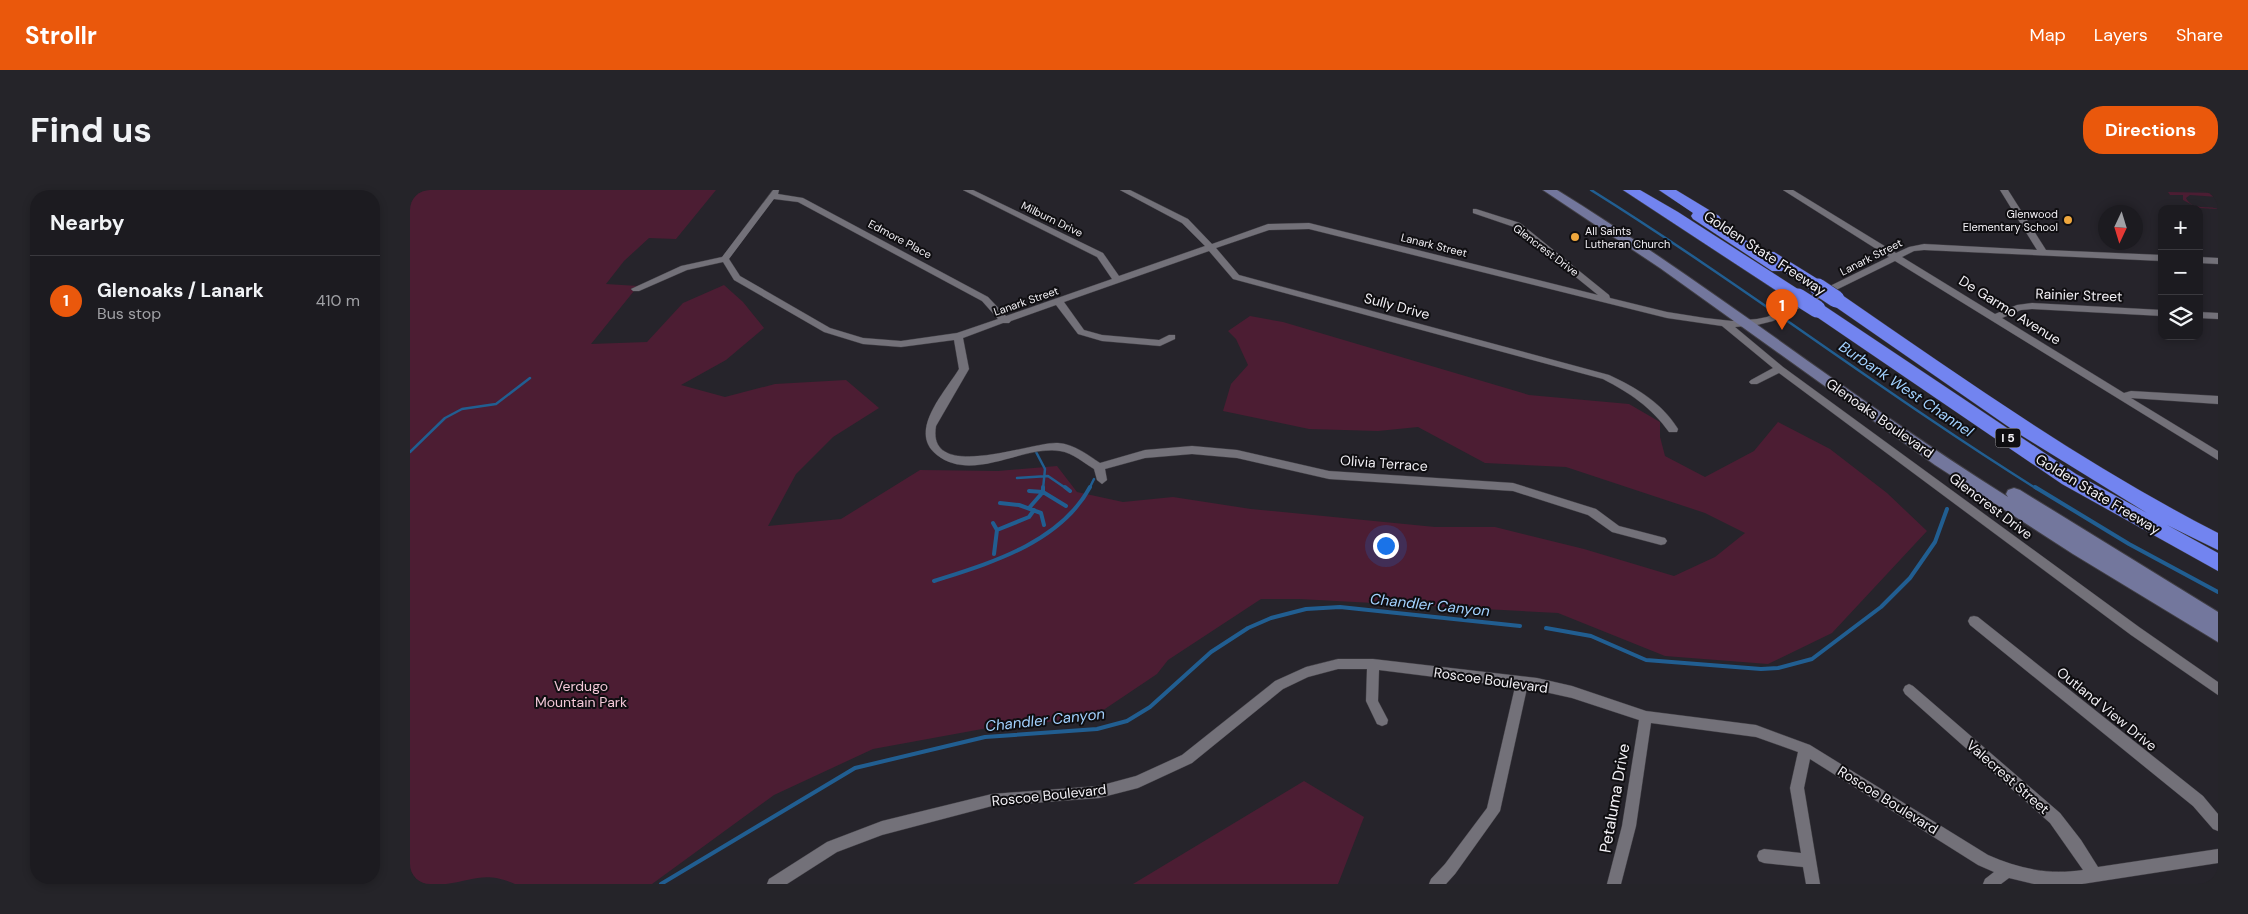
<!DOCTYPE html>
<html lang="en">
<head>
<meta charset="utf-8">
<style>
	:root { --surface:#1c1b20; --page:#252429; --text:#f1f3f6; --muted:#a0a1a5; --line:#3a393e; --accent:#ea580c }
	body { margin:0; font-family:"DM Sans",sans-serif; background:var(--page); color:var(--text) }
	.controls { position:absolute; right:15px; top:15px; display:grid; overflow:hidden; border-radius:10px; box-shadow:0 2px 8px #0003 }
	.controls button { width:45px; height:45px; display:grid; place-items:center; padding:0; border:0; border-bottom:1px solid var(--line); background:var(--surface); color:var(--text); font:25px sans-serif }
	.compass { position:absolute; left:1688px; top:15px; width:45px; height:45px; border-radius:50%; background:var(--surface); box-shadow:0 2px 8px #0003; rotate:184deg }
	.you { position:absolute; left:975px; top:355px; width:18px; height:18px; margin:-12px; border:4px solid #fff; border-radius:50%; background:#1a73e8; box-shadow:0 0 0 8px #1a73e833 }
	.badge { display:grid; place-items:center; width:32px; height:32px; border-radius:50%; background:var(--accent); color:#fff; font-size:16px; font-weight:700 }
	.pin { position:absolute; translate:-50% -41px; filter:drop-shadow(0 1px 2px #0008) }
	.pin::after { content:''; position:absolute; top:26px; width:18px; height:15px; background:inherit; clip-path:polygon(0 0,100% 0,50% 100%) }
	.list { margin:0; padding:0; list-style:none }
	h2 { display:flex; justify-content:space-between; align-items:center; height:65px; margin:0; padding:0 20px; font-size:21px }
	h2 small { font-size:16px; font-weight:400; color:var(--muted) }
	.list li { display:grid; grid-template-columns:32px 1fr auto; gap:15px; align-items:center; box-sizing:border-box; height:90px; padding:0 20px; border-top:1px solid var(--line) }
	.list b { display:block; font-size:19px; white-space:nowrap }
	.list p { margin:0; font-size:16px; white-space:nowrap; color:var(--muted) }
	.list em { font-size:16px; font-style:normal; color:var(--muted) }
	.icon { flex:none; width:28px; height:28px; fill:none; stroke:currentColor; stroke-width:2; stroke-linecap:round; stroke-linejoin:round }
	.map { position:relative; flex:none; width:1808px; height:694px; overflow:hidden; border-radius:20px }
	header { display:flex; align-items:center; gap:30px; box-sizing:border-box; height:70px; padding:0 25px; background:var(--accent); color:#fff }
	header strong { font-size:24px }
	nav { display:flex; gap:28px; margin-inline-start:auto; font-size:18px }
	.intro { display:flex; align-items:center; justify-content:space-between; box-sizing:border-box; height:120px; padding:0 30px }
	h1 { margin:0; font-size:35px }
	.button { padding:12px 22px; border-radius:20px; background:var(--accent); color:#fff; font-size:18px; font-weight:700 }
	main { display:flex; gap:30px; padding:0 30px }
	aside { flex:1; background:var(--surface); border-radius:20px; box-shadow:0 2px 8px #0003 }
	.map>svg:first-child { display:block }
	.green { fill:#4c1d33 }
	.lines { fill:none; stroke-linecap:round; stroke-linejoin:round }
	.stream-far1 { stroke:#215e91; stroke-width:2.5 }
	.stream { stroke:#215e91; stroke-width:4 }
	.minor-casing { stroke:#413f45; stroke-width:1 }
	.secondary-casing { stroke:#413f45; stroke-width:2 }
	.motorway-casing { stroke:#413f45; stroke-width:1 }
	.minor { fill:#737179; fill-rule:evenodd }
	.secondary { fill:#73779d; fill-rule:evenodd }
	.motorway { fill:#7284f0; fill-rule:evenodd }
	.motorway-bridge-casing { stroke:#413f45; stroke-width:18; stroke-linecap:butt }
	.motorway-bridge { stroke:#7284f0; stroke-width:17 }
	.poi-dot { fill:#efa73d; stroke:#0f0e11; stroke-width:2 }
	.labels { text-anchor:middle; stroke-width:4; stroke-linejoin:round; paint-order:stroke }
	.far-poi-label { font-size:11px; fill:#f2f0f5; stroke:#0f0e11; text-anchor:end }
	.far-street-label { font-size:11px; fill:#f2f0f5; stroke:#0f0e11 }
	.shield { fill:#0f0e11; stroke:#aeacb1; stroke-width:1 }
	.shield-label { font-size:12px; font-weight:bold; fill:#f2f0f5 }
	.street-label { font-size:14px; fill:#f2f0f5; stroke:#0f0e11 }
	.park-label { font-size:14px; fill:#f3c8d8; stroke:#0f0e11 }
	.water-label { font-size:15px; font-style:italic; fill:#a2d1fe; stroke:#0f0e11 }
	.near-street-label { font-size:16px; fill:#f2f0f5; stroke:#0f0e11 }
</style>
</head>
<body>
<header>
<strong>Strollr</strong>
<nav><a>Map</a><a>Layers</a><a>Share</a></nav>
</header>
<div class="intro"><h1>Find us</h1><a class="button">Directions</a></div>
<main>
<aside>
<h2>Nearby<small></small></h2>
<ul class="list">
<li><span class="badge">1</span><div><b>Glenoaks / Lanark</b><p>Bus stop</p></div><em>410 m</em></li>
</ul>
</aside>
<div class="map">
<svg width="1808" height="694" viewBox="0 0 1808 694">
	<rect width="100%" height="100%" fill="#26242b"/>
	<path class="green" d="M0 0H306L266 49 239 48 214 71 196 94 228 96 181 154 237 152 273 113 314 95 333 112 354 138 316 170 271 195 315 207 365 194 436 190 469 218 423 247 386 284 358 336 431 329 510 280 588 281 647 276 667 302 713 312 763 307 841 319 1025 337H1085L1174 359 1264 386 1305 367 1335 343 1295 323 1156 277 1075 273 1008 237 968 241 899 239 813 221 821 194 838 175 826 149 818 141 840 126 873 132 1119 205 1219 214 1250 232V247L1255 266 1295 287 1344 261 1368 232 1420 259 1477 303 1517 341 1422 443 1358 474 1255 466 1148 423 889 409H851L758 470 747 484 680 529 594 535 463 559 364 605 242 694H105C75 681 65 690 36 694 24 694 12 694 0 694Z
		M1758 2 1808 3V7L1780 5 1776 8C1782 21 1799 15 1808 19L1788 18 1773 10V5H1760Z
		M894 591 954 627 928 694H723Z"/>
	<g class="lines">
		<path class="stream-far1" d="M1181 0C1333 95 1475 204 1627 299
			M625 260 635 279 633 299
			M0 262 35 228 52 219 86 214 120 188
			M607 288 638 286 657 299
			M679 299 684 289"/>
		<path class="stream" d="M655 297 660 301
			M1625 297 1719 354 1808 402
			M619 301 633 302 656 316
			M590 313 609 315 631 323 634 335
			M619 318 633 302V297
			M583 333 587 340 584 364
			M587 340 619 327 624 320
			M524 391C580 373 650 353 680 297
			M1136 438 1181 446 1236 470 1351 479 1368 478 1402 469 1471 417 1500 388 1525 352 1537 319
			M251 694 445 578 575 547 687 539 717 531 740 517 801 462 838 438 861 428 896 419 930 417 1110 436"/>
		<g class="minor-casing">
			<path id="minor" d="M363 0H369L368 4 393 8 578 107 596 126 702 89 687 67 553 0H563L693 63 709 86 795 56 772 33 710 0H720L778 29 802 54 858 34 899 33 1188 105 1104 37 1063 23V19H1066L1110 33 1199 105 1200 108 1257 122 1295 128 1322 131 1347 129 1357 127 1479 67 1373 0H1383L1486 63 1499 57 1514 54 1627 60 1590 0H1598L1636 60 1752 65V71L1514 60 1504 61 1492 67 1585 124 1607 115 1622 113 1752 120V126L1622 119 1611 120 1592 128 1714 203 1721 201 1808 206V214L1721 208 1808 261V270L1485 71 1363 131 1347 135 1325 137 1373 177 1729 437 1808 492V505L1721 445 1369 183 1347 194H1341L1339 192 1341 190 1363 178 1312 136 1257 128 899 39 859 40 806 58 829 85 1199 185C1227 198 1252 213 1268 239L1267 242H1259C1241 217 1220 203 1193 189L823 89 799 61 654 112 674 140 692 145 749 150 759 145H765V149L750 156 692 151 668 144 646 115 601 131 599 133H593L553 148 559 179 526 236C516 294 623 251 648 253 664 254 678 265 690 273L735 260 782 256 827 260 919 281 1103 293 1186 319 1209 336 1255 348 1257 351 1255 354 1251 355 1202 342 1178 325 1103 301 919 289 827 268 782 264 735 268 695 279 697 290 692 294 687 290 684 279C674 273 663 263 650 261 612 255 563 293 527 265 497 242 535 202 549 179L544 150 491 157 453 154 414 142 324 90 313 72 277 80 229 101H223L221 99 271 76 312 67ZM364 9 388 12 572 111 588 129 547 143 491 151 453 148 420 138 330 86 319 69Z
				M1789 67 1808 68V74L1789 73Z
				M1789 122 1808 123V129L1789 128Z
				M1564 426 1568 427 1793 606 1808 624V641L1803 639 1783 616 1560 435 1558 431 1560 427Z
				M928 469H963L1127 488 1162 496 1236 521 1346 535 1400 555 1578 665C1609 679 1640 685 1673 680L1640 633 1495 504 1493 500 1495 496 1499 494 1503 496 1650 623 1671 650 1688 677 1808 659V673L1672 694H1624L1599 688 1591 694H1573L1575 689 1584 682 1568 675 1400 569 1394 598 1410 694H1396L1393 677 1354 673 1349 671 1347 666 1349 661 1354 659 1391 663 1380 598 1388 562 1346 547 1241 533 1226 636 1211 694H1197L1212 636 1229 530 1162 508 1117 498 1090 621 1045 684 1036 694H1019L1021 689 1035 674 1077 618 1105 497 969 480 968 511 978 530 977 534 972 536 967 534 956 511 957 479H928L898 487 873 499 782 573 728 598 689 608 582 616 472 645 427 662 377 694H357L359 689 417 652 472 631 582 604 689 596 726 586 772 565 865 491 896 477Z"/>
		</g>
		<g class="secondary-casing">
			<path id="secondary" d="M1133 0H1147C1302 96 1444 210 1598 307L1596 304 1598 300 1604 298 1610 300 1808 422V452L1663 364 1525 275 1250 78Z"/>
		</g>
		<g class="motorway-casing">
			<path id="motorway" d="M1213 0H1230L1268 22 1394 103 1396 107 1394 111H1382Z
				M1249 0H1266L1309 26 1311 29 1308 32 1354 62H1364L1414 93 1416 97 1414 101H1402L1373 81H1362L1283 29 1281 26 1283 23Z
				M1426 104 1432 105C1554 189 1675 275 1808 343V360L1757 335 1808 363V381L1652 294 1401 123 1399 119 1401 115H1413L1666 284 1737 323 1606 242 1420 113 1418 109 1420 105Z"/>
		</g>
		<use href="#minor" class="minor"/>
		<use href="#secondary" class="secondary"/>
		<use href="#motorway" class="motorway"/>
		<g class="motorway-bridge-casing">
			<path id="motorway-bridge" d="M1408 97 1426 109
				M1388 107 1407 119"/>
		</g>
		<use href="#motorway-bridge" class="motorway-bridge"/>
	</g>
	<g class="poi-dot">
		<circle cx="1658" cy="30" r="5"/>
		<circle cx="1165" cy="47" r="5"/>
	</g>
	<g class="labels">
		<g class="far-poi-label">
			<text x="1648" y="28">Glenwood<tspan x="1648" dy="13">Elementary School</tspan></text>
			<text x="1175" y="45" text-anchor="start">All Saints<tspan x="1175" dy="13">Lutheran Church</tspan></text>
		</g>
		<g class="far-street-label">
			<text transform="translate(642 29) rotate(26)" y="4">Milburn Drive</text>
			<text transform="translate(490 49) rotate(28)" y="4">Edmore Place</text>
			<text transform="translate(1024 55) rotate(14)" y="4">Lanark Street</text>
			<text transform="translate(1136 60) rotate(37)" y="4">Glencrest Drive</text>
			<text transform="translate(1461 67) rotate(-27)" y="4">Lanark Street</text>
			<text transform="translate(616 111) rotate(-19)" y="4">Lanark Street</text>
		</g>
		<rect class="shield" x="1585.5" y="238.5" width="25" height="19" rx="4"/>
		<g class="shield-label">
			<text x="1598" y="252">I 5</text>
		</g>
		<g class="street-label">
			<text transform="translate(1355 63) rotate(33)" y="5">Golden State Freeway</text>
			<text transform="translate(1669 105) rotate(2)" y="5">Rainier Street</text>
			<text transform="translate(987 116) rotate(15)" y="5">Sully Drive</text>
			<text transform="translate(1600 120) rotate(32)" y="5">De Garmo Avenue</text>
			<text transform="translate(1470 228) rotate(35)" y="5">Glenoaks Boulevard</text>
			<text transform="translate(974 273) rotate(4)" y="5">Olivia Terrace</text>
			<text transform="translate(1688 304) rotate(31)" y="5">Golden State Freeway</text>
			<text transform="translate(1581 316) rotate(37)" y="5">Glencrest Drive</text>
			<text transform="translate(1081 490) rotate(8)" y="5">Roscoe Boulevard</text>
			<text transform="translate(1697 519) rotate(39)" y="5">Outland View Drive</text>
			<text transform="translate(1598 587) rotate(41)" y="5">Valecrest Street</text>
			<text transform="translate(639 605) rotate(-6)" y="5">Roscoe Boulevard</text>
			<text transform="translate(1478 610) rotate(32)" y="5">Roscoe Boulevard</text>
		</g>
		<g class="park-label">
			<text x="171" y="501">Verdugo<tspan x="171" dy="16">Mountain Park</tspan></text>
		</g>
		<g class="water-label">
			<text transform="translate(1496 199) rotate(34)" y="5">Burbank West Channel</text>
			<text transform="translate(1020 415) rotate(6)" y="5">Chandler Canyon</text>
			<text transform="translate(635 530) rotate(-6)" y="5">Chandler Canyon</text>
		</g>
		<g class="near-street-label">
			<text transform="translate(1204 608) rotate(-80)" y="6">Petaluma Drive</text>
		</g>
	</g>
</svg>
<div class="controls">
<button>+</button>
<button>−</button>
<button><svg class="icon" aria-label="layers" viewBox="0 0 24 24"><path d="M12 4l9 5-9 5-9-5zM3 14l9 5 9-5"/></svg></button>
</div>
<svg class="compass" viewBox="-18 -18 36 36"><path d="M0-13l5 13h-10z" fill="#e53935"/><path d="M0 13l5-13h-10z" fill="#a0a1a5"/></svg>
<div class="you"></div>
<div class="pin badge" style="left:1372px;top:140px">1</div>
</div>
</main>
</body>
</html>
